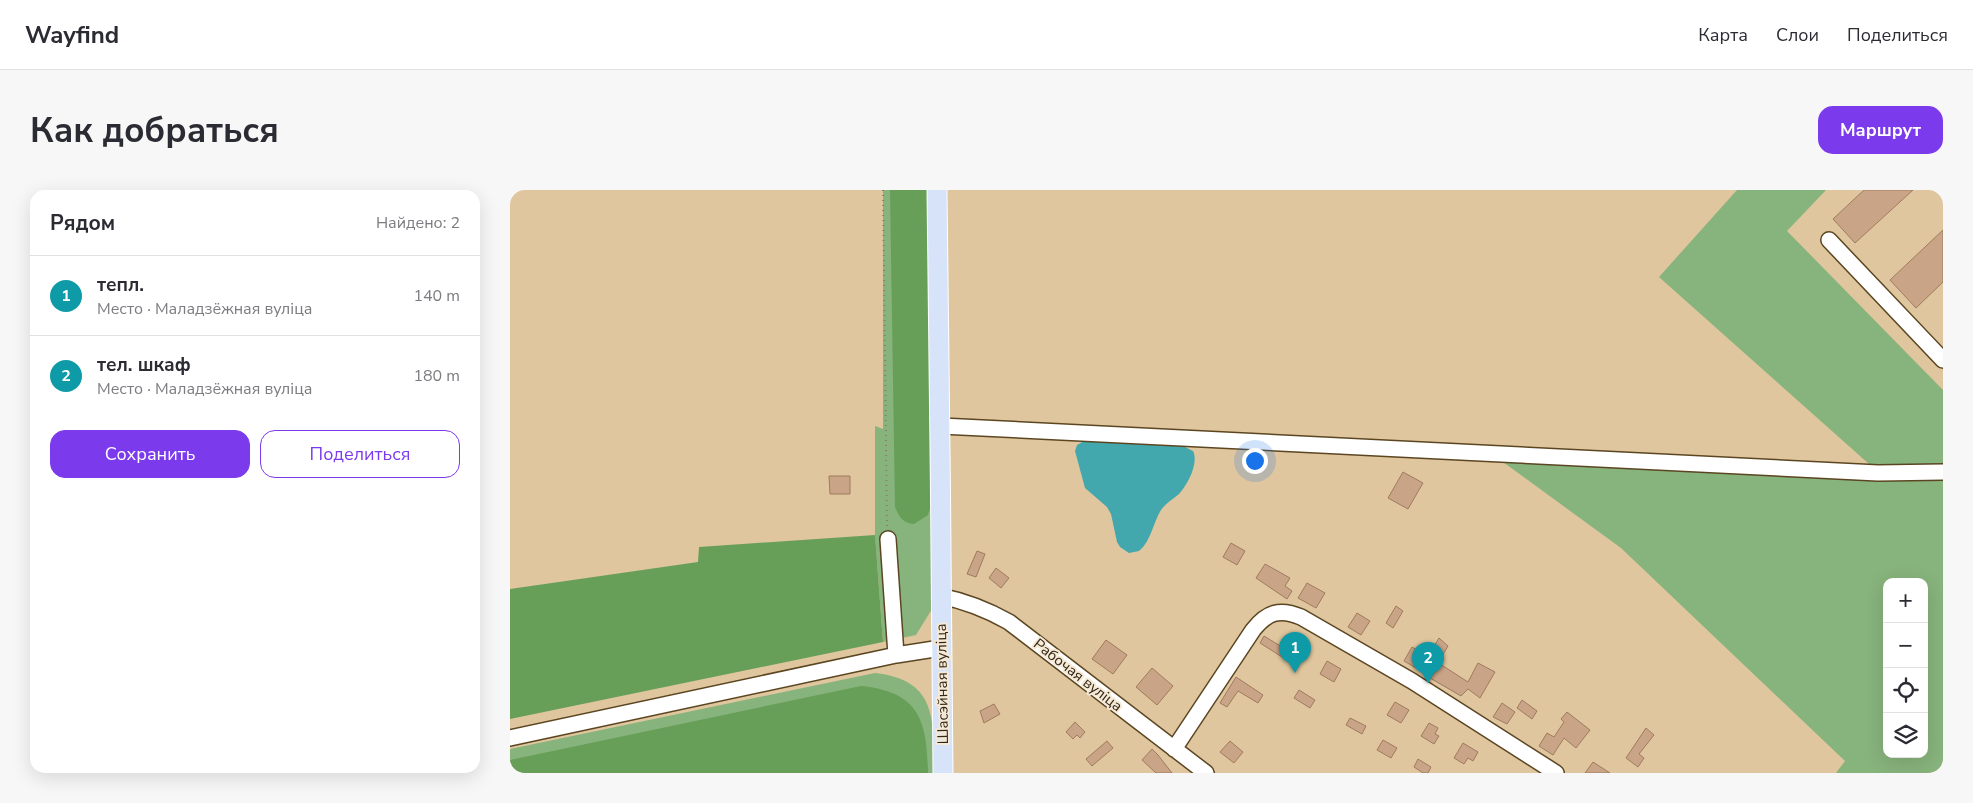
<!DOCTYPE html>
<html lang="ru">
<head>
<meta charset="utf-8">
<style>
	:root { --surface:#fff; --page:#f7f7f7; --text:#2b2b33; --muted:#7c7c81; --line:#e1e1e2; --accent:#7c3aed }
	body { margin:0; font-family:"Nunito Sans",sans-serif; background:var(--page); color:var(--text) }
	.controls { position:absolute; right:15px; bottom:15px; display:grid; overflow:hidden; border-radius:10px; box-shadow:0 5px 20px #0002 }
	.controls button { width:45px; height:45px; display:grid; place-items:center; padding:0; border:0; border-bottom:1px solid var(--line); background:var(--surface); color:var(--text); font:25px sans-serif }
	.you { position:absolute; left:744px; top:270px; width:18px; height:18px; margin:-12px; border:4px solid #fff; border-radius:50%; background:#1a73e8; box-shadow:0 0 0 8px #1a73e833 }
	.badge { display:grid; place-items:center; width:32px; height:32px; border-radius:50%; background:var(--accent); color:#fff; font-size:16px; font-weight:700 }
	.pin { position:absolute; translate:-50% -41px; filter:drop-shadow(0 1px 2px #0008) }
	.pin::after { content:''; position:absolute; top:26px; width:18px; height:15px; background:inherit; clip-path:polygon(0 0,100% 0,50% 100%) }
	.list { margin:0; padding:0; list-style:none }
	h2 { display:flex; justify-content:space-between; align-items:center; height:65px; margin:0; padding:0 20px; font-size:21px }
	h2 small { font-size:16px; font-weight:400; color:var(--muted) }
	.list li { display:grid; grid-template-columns:32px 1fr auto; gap:15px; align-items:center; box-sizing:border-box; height:80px; padding:0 20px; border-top:1px solid var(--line) }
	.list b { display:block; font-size:19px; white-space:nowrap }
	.list p { margin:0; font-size:16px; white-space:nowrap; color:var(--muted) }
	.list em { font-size:16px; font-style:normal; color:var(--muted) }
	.actions { display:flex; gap:10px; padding:15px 20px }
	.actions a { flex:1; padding:11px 0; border:1px solid var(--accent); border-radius:15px; text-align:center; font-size:18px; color:var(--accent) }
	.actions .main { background:var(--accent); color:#fff }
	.icon { flex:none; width:28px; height:28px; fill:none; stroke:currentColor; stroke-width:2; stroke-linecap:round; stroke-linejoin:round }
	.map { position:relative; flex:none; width:1433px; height:583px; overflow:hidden; border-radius:15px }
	header { display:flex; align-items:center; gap:30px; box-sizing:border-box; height:70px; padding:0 25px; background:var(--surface); border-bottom:1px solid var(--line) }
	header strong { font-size:24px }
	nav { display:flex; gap:28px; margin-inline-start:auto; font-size:18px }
	.intro { display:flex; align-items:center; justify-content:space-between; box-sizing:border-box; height:120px; padding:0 30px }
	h1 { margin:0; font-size:35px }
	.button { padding:12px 22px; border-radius:15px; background:var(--accent); color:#fff; font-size:18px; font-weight:700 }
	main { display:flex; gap:30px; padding:0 30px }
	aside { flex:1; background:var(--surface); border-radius:15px; box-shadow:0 5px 20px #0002 }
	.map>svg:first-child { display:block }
	.green { fill:#87b37c; fill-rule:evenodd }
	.forest { fill:#679f59 }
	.water { fill:#42a8ad }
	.building { fill:#caa487; stroke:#9f7b5f }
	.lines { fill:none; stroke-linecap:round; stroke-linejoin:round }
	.minor-casing { stroke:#5b4621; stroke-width:18 }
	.major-casing { stroke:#fff; stroke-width:21 }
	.path { stroke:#8f7d60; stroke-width:2; stroke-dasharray:1 4; stroke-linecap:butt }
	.minor { stroke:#fff; stroke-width:15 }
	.major { stroke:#d6e3f9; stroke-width:19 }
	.labels { text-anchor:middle; stroke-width:4; stroke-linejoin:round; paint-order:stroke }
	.street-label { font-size:15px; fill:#312717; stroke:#f6e9d5 }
</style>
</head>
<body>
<header>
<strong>Wayfind</strong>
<nav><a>Карта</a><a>Слои</a><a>Поделиться</a></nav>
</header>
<div class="intro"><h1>Как добраться</h1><a class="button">Маршрут</a></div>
<main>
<aside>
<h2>Рядом<small>Найдено: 2</small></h2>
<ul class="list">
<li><span class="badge" style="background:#0f9aa8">1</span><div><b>тепл.</b><p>Место · Маладзёжная вуліца</p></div><em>140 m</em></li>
<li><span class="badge" style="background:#0f9aa8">2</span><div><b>тел. шкаф</b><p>Место · Маладзёжная вуліца</p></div><em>180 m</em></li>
</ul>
<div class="actions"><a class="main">Сохранить</a><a>Поделиться</a></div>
</aside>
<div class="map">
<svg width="1433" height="583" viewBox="0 0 1433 583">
	<rect width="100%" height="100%" fill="#dfc69e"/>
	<path class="green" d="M373 0H427L430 406 406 445 373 452 365 345V236L373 239Z
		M1227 0H1316L1277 41 1433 200V583H1326L1335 571 1111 358 982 264 1368 282 1149 87ZM1377 392H1414V564H1377Z
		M365 483C429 490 423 532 424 583H0V559Z"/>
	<path class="forest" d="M380 0H417L422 312 418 325 404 334C393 333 389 327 385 317Z
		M365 345 373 452 0 529V399L188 372 189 357Z
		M351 496C410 502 417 531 418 583H0V570Z"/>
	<path class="water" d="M574 251 671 255 683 261C689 273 678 294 669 304 663 309 656 313 651 320 643 333 641 351 629 361L619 363 610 357 607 352 601 324 597 317 575 298 565 261 567 255Z"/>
	<path class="building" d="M1354 0H1403L1345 53 1323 29Z
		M1433 40V92L1406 118 1380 90Z
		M893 282 913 293 898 319 878 308Z
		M319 286H340V304H320Z
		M721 353 735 361 727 375 713 367Z
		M467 361 475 364 466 387 457 384Z
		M755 374 780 388 775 396 782 401 777 409 746 388Z
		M486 378 499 388 491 398 479 388Z
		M797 393 815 403 806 418 788 408Z
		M886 416 893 421 883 438 876 433Z
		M847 423 860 431 851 445 838 437Z
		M754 446 772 457 778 448 791 455 780 472 750 453Z
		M929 448 938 456 924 480 910 472 906 478 894 471 902 457 918 466Z
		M596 450 617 465 603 484 582 469Z
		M817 471 831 479 824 492 810 484Z
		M968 473 985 482 970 508 958 499 951 506 920 488 930 474 958 492Z
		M642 478 663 496 647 515 626 497Z
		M726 487 753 505 748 513 728 501 717 517 710 513Z
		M789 500 805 510 800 518 784 508Z
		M1012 510 1027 521 1022 529 1007 518Z
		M885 512 899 520 891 533 877 525Z
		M992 513 1005 522 997 534 983 527Z
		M484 514 490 524 474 533 470 521Z
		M1057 522 1080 540 1066 558 1054 548 1043 565 1029 556 1037 543 1044 547 1054 532 1051 529Z
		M840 528 856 536 852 544 836 535Z
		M565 532 575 542 570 548 567 545 563 549 556 542Z
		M919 533 928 538 925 544 929 546 924 554 911 546Z
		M1136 538 1144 545 1129 564 1134 568 1128 577 1116 568Z
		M873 550 887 558 881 568 867 560Z
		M597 551 603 558 582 576 576 569Z
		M720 551 733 562 724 573 710 562Z
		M953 553 968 562 963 571 958 568 954 574 944 568Z
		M642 559 648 565 662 583H646L632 570Z
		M908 569 921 577 918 583H913L904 577Z
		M1083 572 1100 583H1075Z"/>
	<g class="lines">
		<g class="minor-casing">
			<path id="minor" d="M1319 50 1433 170
				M431 236 1368 283 1433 282
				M378 349 386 465
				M430 406C455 411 476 419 499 432L696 583
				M0 548 386 465 431 458
				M664 559 743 440C757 422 770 418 791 427L902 491 1046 583"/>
		</g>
		<g class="major-casing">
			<path id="major" d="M427 0C430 194 431 389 433 583"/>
		</g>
		<path class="path" d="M373 0 377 338"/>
		<use href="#minor" class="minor"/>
		<use href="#major" class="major"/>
	</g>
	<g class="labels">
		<g class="street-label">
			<text transform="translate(568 485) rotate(38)" y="5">Рабочая вуліца</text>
			<text transform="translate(432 494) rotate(-91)" y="5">Шасэйная вуліца</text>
		</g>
	</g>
</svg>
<div class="controls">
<button>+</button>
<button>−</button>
<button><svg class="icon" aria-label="locate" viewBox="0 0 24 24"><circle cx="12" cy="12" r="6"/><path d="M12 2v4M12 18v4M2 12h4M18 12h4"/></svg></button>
<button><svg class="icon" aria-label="layers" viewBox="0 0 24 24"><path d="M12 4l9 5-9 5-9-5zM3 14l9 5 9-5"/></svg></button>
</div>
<div class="you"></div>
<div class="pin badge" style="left:785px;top:483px;background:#0f9aa8">1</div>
<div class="pin badge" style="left:918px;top:493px;background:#0f9aa8">2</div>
</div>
</main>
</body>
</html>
